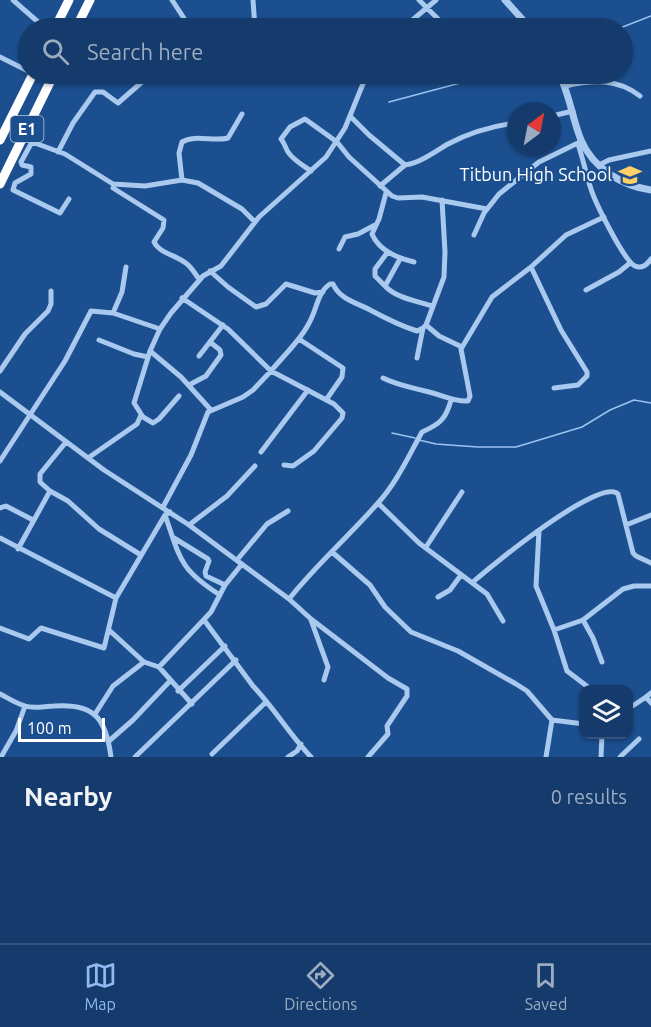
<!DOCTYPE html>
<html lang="en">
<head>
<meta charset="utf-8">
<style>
	:root { --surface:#143b6b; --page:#214673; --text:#f1f3f6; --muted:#9dadc1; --line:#33557e; --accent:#90b9f0 }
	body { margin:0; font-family:Ubuntu,sans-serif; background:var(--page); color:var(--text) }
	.controls { position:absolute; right:18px; bottom:18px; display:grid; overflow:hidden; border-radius:12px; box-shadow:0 2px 4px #0004 }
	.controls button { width:54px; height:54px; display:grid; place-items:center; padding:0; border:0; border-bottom:2px solid var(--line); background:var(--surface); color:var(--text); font:30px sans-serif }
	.compass { position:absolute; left:507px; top:102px; width:54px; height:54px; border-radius:50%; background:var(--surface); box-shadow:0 2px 4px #0004; rotate:32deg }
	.scale { position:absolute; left:18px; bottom:15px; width:87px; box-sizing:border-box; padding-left:6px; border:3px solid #fff; border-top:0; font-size:16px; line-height:21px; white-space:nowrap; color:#fff; -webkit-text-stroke:4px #1b4f8f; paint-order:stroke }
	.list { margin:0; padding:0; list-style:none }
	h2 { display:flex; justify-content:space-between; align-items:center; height:78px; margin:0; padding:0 24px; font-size:26px }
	h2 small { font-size:20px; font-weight:400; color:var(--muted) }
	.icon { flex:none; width:33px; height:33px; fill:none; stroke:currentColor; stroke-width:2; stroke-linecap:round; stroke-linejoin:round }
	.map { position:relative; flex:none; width:651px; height:757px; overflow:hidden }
	.search { position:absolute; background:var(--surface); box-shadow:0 2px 4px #0004; left:18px; right:18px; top:18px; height:66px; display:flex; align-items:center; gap:15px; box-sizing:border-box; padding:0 21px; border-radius:33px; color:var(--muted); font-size:22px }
	.sheet { height:186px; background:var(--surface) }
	nav { display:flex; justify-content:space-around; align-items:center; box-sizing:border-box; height:84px; border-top:2px solid var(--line); background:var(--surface); font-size:16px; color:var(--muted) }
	nav a { display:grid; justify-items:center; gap:3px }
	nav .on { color:var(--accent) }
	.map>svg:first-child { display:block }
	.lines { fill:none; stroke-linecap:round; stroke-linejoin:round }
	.stream { stroke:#9cc4f0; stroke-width:1.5 }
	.minor { stroke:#a9c9ee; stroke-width:5 }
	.tertiary { stroke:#a9c9ee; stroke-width:7 }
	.motorway { stroke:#fff; stroke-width:9 }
	.labels { text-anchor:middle; stroke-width:4.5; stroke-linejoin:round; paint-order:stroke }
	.shield { fill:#1b4f8f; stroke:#bbcadd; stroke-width:1.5 }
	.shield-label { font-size:16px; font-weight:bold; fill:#fff }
	.poi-label { font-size:18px; fill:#fff; stroke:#1b4f8f; text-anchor:end }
</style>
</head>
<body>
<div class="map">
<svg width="651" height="757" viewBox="0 0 651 757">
	<rect width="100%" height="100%" fill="#1b4f8f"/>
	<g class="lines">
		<path class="stream" d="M620 28 651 16
			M511 74 544 78 556 74
			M389 102 494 74
			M392 433 415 438
			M419 440 436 444 478 447H516L582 427 610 410 634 400 651 403"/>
		<path class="minor" d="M13 0 45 28
			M172 0 189 26
			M253 0 255 28
			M419 0 447 28
			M403 28 436 0
			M0 57 28 71
			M565 86C592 80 617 78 640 96
			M350 116 369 135 405 165C420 163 434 152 448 144 469 133 492 126 516 123
			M552 116 573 111
			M578 144C583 159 586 174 591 189 595 202 624 261 635 266 642 269 647 265 651 259
			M58 152 73 123 95 92H103L118 103 142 82
			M599 165 609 160 651 151
			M311 171C304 166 293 160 288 152 285 147 285 144 281 139L290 127 305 119 337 142 349 157 392 196 398 198 422 197 487 209
			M182 180 179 153 182 142C195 134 214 142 228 138L242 114
			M380 186 405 165
			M113 188 164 220 163 228 154 242C160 254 177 255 187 264 192 268 195 274 199 279
			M386 193 379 219 372 234C379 251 397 258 414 262
			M69 199 60 213 13 190 15 183 31 174V167L22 165 21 162 32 142 65 154 113 184 145 186 182 180 198 183 242 209 255 222
			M474 235 484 213 499 194 539 162 580 142
			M339 249 345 237 358 234 375 225
			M400 259 385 286C396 298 417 301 432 306
			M531 267 561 330 587 372V376L578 385 554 388
			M210 271 228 287 256 307 266 304 286 284 315 293 323 292
			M385 286 375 276V269L387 253
			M586 290 619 272 630 263
			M182 298 228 329 271 371C285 354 303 338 312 317 317 306 319 291 330 284H333C340 300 358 303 372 311 387 319 401 326 417 331L423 328
			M113 313 122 292 126 267
			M426 325 439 336 462 347
			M299 339 343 368 342 377 326 400
			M99 340 134 354 148 357
			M150 351 181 377 211 410
			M199 356 223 325
			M417 358 423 328 426 325 444 277 445 252 442 200
			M0 371 25 334 48 311 51 304V291
			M383 378C397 385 410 387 425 391 440 394 453 402 468 401L470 396 461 349 492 297 531 267 566 235 604 217
			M189 385 206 376 221 355 220 350 210 342
			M0 392 104 470 189 525 289 599 311 619 388 678 407 689V696L387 726 388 734 368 757
			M179 396 159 419 153 423 143 417 134 403 150 351 160 329 171 313 203 276 221 266 259 217 326 157 345 128 367 74
			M261 452 308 390
			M88 458 137 424 141 415
			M0 461 65 361 91 311 113 313 160 329
			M50 491 68 501 99 529 141 555
			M378 503 419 543 487 594 503 621
			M163 507 191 455 208 412 243 397 253 390 271 371 334 404 343 413 342 418 314 451 293 466 284 465
			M0 508 6 506 33 520
			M165 515C180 558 179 569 220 595
			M189 525 227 496 255 466
			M626 525 651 515
			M539 531 536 586 554 630 567 671 592 690
			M0 538 116 598
			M174 538 208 559 209 561 205 572 206 576 225 585
			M426 547 462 492
			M18 549 50 491 40 482V474L66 442
			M332 552 370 585 385 607 411 632 458 651 516 684 527 691 552 720 584 724
			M237 560 267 524 288 511
			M473 582C491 566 601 476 618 494L633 553 636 556 651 563
			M438 597 450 590 461 575
			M289 599C316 565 349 536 378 503 397 482 408 457 422 432 440 424 446 419 451 400
			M204 620 253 686C274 708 290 735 311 757
			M311 620 328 667 324 680
			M583 620 593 638 602 662
			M0 628 29 639 41 628 104 648 116 598 165 515 170 512
			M109 630 144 662 159 667 192 704
			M554 630 583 620 623 589 634 586H651
			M159 667 211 612 225 585 242 564
			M178 691 225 646
			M651 693 646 697 651 703
			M0 694C8 698 17 704 25 706 34 709 45 706 54 706 95 703 106 719 111 757
			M628 709 646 697
			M95 714 113 686 144 662
			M109 741 133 720 170 681
			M212 754 266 702
			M1 757 16 731 25 706
			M135 757 236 660
			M288 757 297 751 301 744
			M546 757 552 720
			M601 757 602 734
			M620 757 639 739"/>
		<path class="tertiary" d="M505 0 530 28
			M559 74C570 95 572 118 581 140 593 168 622 186 651 190"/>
		<path class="motorway" d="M55 28 69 0
			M76 28 90 0
			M0 140 33 74
			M0 184 54 74"/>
	</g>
	<defs>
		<g id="school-bare" transform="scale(1.8)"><path d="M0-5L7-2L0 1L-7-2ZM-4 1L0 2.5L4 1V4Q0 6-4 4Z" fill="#ffd166" stroke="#1b4f8f" stroke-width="2.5" paint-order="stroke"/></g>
	</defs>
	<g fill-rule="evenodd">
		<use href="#school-bare" x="630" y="175"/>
	</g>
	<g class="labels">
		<rect class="shield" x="10.5" y="116" width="33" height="26" rx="4.5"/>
		<g class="shield-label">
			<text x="27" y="135">E1</text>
		</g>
		<g class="poi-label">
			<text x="612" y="181">Titbun High School</text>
		</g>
	</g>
</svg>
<div class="controls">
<button><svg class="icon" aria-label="layers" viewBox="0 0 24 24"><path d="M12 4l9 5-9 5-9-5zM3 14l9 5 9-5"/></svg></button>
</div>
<svg class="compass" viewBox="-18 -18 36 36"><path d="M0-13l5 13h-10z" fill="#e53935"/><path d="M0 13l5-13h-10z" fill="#9dadc1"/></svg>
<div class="scale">100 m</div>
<div class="search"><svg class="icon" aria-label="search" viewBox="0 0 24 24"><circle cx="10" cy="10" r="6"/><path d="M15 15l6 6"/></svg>Search here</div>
</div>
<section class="sheet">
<h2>Nearby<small>0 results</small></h2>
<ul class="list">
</ul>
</section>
<nav>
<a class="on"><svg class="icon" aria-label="map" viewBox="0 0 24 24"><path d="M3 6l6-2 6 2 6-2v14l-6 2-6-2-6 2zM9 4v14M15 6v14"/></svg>Map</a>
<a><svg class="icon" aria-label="directions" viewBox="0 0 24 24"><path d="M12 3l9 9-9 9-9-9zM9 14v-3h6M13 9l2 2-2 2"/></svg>Directions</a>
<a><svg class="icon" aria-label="saved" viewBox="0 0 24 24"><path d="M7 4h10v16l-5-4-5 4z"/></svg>Saved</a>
</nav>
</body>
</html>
